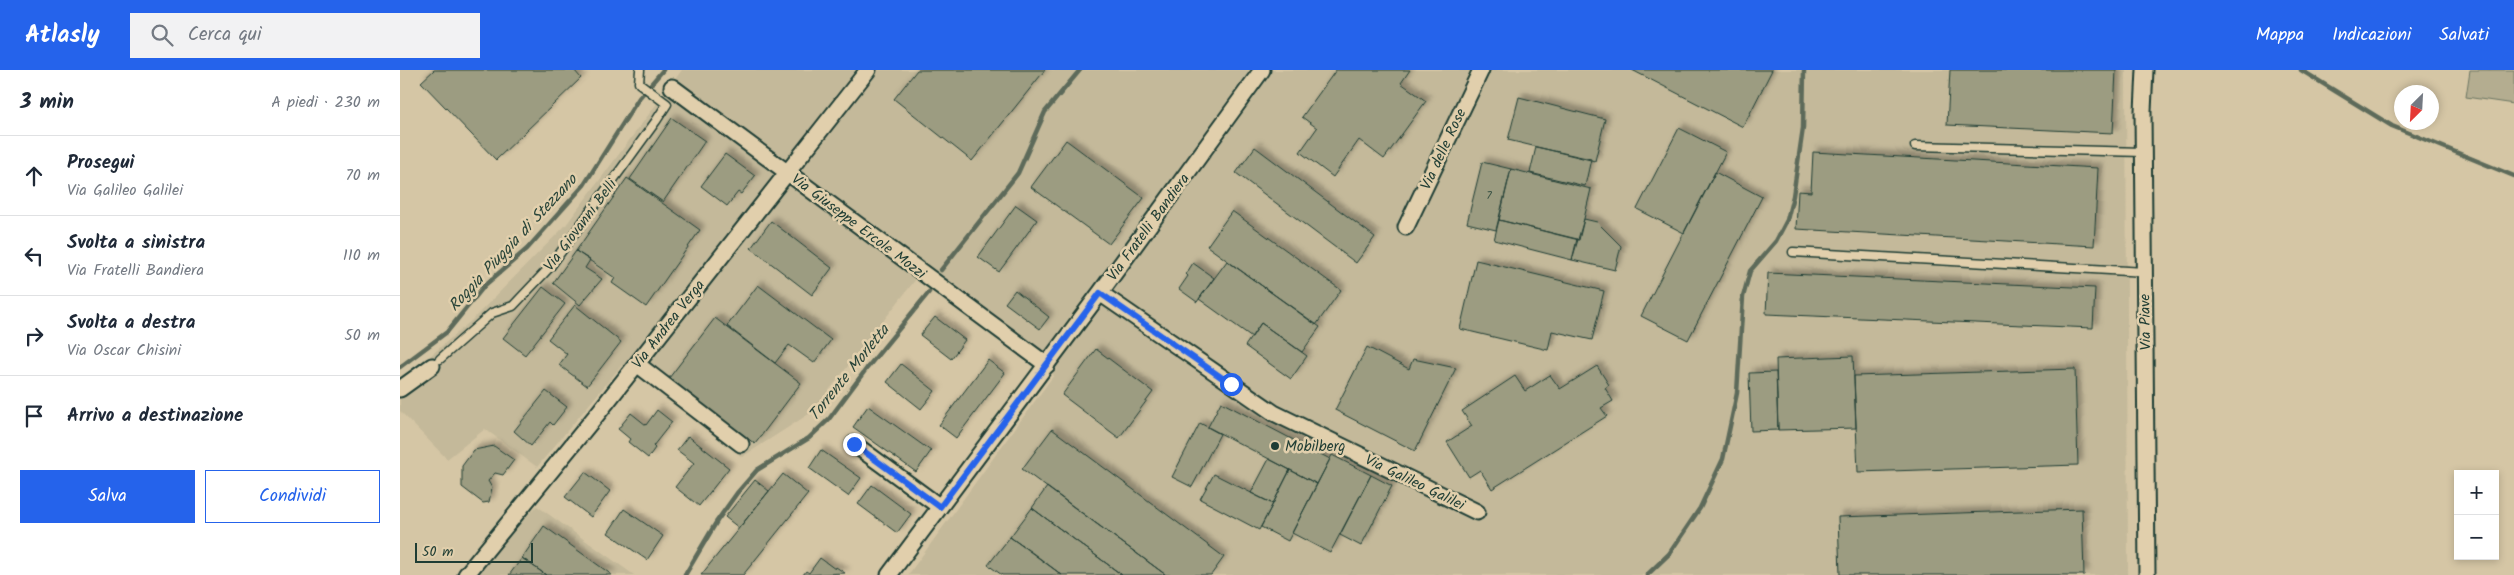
<!DOCTYPE html>
<html lang="it">
<head>
<meta charset="utf-8">
<style>
	:root { --surface:#fff; --page:#f2f2f3; --text:#1f2937; --muted:#747a83; --line:#e0e1e3; --accent:#2563eb }
	body { margin:0; font-family:Kalam,sans-serif; background:var(--page); color:var(--text) }
	.controls { position:absolute; right:15px; bottom:15px; display:grid; overflow:hidden; border-radius:0px; box-shadow:0 2px 8px #0003 }
	.controls button { width:45px; height:45px; display:grid; place-items:center; padding:0; border:0; border-bottom:1px solid var(--line); background:var(--surface); color:var(--text); font:25px sans-serif }
	.compass { position:absolute; left:1994px; top:15px; width:45px; height:45px; border-radius:50%; background:var(--surface); box-shadow:0 2px 8px #0003; rotate:204deg }
	.scale { position:absolute; left:15px; bottom:12px; width:118px; box-sizing:border-box; padding-left:5px; border:2px solid #1f3d34; border-top:0; font-size:14px; line-height:18px; white-space:nowrap; color:#1f3d34; -webkit-text-stroke:4px #e1cfac; paint-order:stroke }
	.stop { position:absolute; width:15px; height:15px; margin:-11px; border:4px solid #2563eb; border-radius:50%; background:#fff }
	.stop.end { background:#2563eb; border-color:#fff; box-shadow:0 1px 5px #0008 }
	.list { margin:0; padding:0; list-style:none }
	h2 { display:flex; justify-content:space-between; align-items:center; height:65px; margin:0; padding:0 20px; font-size:21px }
	h2 small { font-size:16px; font-weight:400; color:var(--muted) }
	.list li { display:grid; grid-template-columns:32px 1fr auto; gap:15px; align-items:center; box-sizing:border-box; height:80px; padding:0 20px; border-top:1px solid var(--line) }
	.list b { display:block; font-size:19px; white-space:nowrap }
	.list p { margin:0; font-size:16px; white-space:nowrap; color:var(--muted) }
	.list em { font-size:16px; font-style:normal; color:var(--muted) }
	.actions { display:flex; gap:10px; padding:15px 20px }
	.actions a { flex:1; padding:11px 0; border:1px solid var(--accent); border-radius:0px; text-align:center; font-size:18px; color:var(--accent) }
	.actions .main { background:var(--accent); color:#fff }
	.icon { flex:none; width:28px; height:28px; fill:none; stroke:currentColor; stroke-width:2; stroke-linecap:round; stroke-linejoin:round }
	.map { position:relative; flex:none; width:2114px; height:505px; overflow:hidden }
	header { display:flex; align-items:center; gap:30px; box-sizing:border-box; height:70px; padding:0 25px; background:var(--accent); color:#fff }
	header strong { font-size:24px }
	nav { display:flex; gap:28px; margin-inline-start:auto; font-size:18px }
	.search { width:350px; height:45px; background:var(--page); display:flex; align-items:center; gap:12px; box-sizing:border-box; padding:0 18px; border-radius:0px; color:var(--muted); font-size:19px }
	main { display:flex }
	aside { flex:1; background:var(--surface) }
	.map>svg:first-child { display:block }
	.built { fill:#c4b99a }
	.green { fill:#b4ad90; stroke:#6a7562 }
	.lines { fill:none; stroke-linecap:round; stroke-linejoin:round }
	.stream { stroke:#5d6b5a; stroke-width:4.5 }
	.building { fill:#9c9c81; stroke:#1f3d34; filter:url(#shadow) }
	.lane-casing { stroke:#1f3d34; stroke-width:11 }
	.street-casing { stroke:#1f3d34; stroke-width:19 }
	.lane { stroke:#e1cfac; stroke-width:8 }
	.street { stroke:#e1cfac; stroke-width:15 }
	.route { stroke:#2563eb; stroke-width:6 }
	.poi-dot { fill:#1f3d34; stroke:#e1cfac; stroke-width:2 }
	.labels { text-anchor:middle; stroke-width:5; stroke-linejoin:round; paint-order:stroke }
	.number-label { font-size:12px; fill:#3e5547 }
	.street-label { font-size:15px; fill:#1f3d34; stroke:#e1cfac }
	.poi-label { font-size:15px; fill:#1f3d34; stroke:#e1cfac; text-anchor:start }
	.water-label { font-size:16px; font-style:italic; fill:#29453a; stroke:#e1cfac }
</style>
</head>
<body>
<header>
<strong>Atlasly</strong>
<div class="search"><svg class="icon" aria-label="search" viewBox="0 0 24 24"><circle cx="10" cy="10" r="6"/><path d="M15 15l6 6"/></svg>Cerca qui</div>
<nav><a>Mappa</a><a>Indicazioni</a><a>Salvati</a></nav>
</header>
<main>
<aside>
<h2>3 min<small>A piedi · 230 m</small></h2>
<ul class="list">
<li><svg class="icon" aria-label="ahead" viewBox="0 0 24 24"><path d="M12 20V5M6 11l6-6 6 6"/></svg><div><b>Prosegui</b><p>Via Galileo Galilei</p></div><em>70 m</em></li>
<li><svg class="icon" aria-label="left" viewBox="0 0 24 24"><path d="M17 20v-9H6M10 6l-5 5 5 5"/></svg><div><b>Svolta a sinistra</b><p>Via Fratelli Bandiera</p></div><em>110 m</em></li>
<li><svg class="icon" aria-label="right" viewBox="0 0 24 24"><path d="M7 20v-9h11M14 6l5 5-5 5"/></svg><div><b>Svolta a destra</b><p>Via Oscar Chisini</p></div><em>50 m</em></li>
<li><svg class="icon" aria-label="arrive" viewBox="0 0 24 24"><path d="M6 21V4h12l-3 4 3 4H6"/></svg><div><b>Arrivo a destinazione</b></div></li>
</ul>
<div class="actions"><a class="main">Salva</a><a>Condividi</a></div>
</aside>
<div class="map">
<svg width="2114" height="505" viewBox="0 0 2114 505">
	<defs>
		<filter id="shadow"><feDropShadow dx="4.5" dy="-4.5" stdDeviation="2.5" flood-color="#0004"/></filter>
	</defs>
	<rect width="100%" height="100%" fill="#d5c6a5"/>
	<filter id="ink" filterUnits="userSpaceOnUse"><feTurbulence type="fractalNoise" baseFrequency=".02" numOctaves="2"/><feDisplacementMap in="SourceGraphic" scale="10" xChannelSelector="R" yChannelSelector="G"/><feConvolveMatrix kernelMatrix="1 2 1 2 8 2 1 2 1" color-interpolation-filters="sRGB"/></filter>
	<g filter="url(#ink)">
		<path class="built" d="M282 0H1726L1728 505H508L654 305 516 209 412 342 342 387 222 295 137 397 85 359 47 389 0 341V312L72 250 166 155Z
			M137 436 234 505H75L109 463Z"/>
		<path class="green" d="M2070 0H2114V34L2066 27Z"/>
		<g class="lines">
			<path class="stream" d="M1901 0 1992 56 2114 106
				M541 200 618 103 645 42 680 0
				M0 297 47 262 85 215 127 179 184 115 239 28 263 0
				M285 505 317 451 337 423 357 400 409 368 429 349 467 298 529 222
				M1247 505 1269 484 1300 438 1323 389 1337 323 1343 227 1350 201 1376 171 1387 150 1393 126 1403 58 1404 0"/>
		</g>
		<path class="building" d="M34 0H174L181 8 96 90 21 12Z
			M517 0H645L572 91 494 29Z
			M936 0H1010L1001 13 1026 31 984 89 959 70 933 107 900 82 917 58 902 47Z
			M1232 0H1372L1343 57Z
			M1550 0H1716L1713 63 1547 55Z
			M1119 27 1205 49 1195 91 1108 70Z
			M272 48 305 71 263 132 230 109Z
			M1279 58 1326 82 1284 163 1237 139Z
			M666 70 744 128 709 174 631 117Z
			M855 77 975 167 956 193 836 103Z
			M1136 77 1191 89 1185 116 1130 103Z
			M1413 82 1698 98 1694 176 1396 159 1398 121 1411 122Z
			M325 84 355 106 341 124 338 122 327 136 301 116Z
			M1082 92 1111 99 1096 160 1067 153Z
			M1111 99 1191 119 1179 170 1099 150Z
			M1315 102 1362 127 1288 270 1241 246Z
			M227 108 300 160 246 237 212 213 215 208 176 181Z
			M616 135 637 150 599 202 578 187Z
			M832 141 941 220 916 255 807 176Z
			M1184 149 1197 152 1221 176 1215 200 1172 190Z
			M1099 150 1177 169 1172 190 1094 170Z
			M371 151 432 198 412 225 351 178Z
			M176 181 190 190 185 198 202 209 180 235 153 213Z
			M1076 190 1204 221 1192 270 1152 261 1148 280 1060 259Z
			M827 191 920 257 902 282 861 253 852 267 799 229Z
			M793 193 814 208 797 232 779 219 788 206 786 204Z
			M1368 203 1695 218 1693 258 1366 244Z
			M358 215 431 270 414 293 389 275 375 293 327 256Z
			M143 217 165 234 125 285 103 268Z
			M615 220 649 247 640 259 605 233Z
			M175 235 221 272 187 316 159 295 167 284 148 269Z
			M535 247 565 270 551 289 520 265Z
			M315 248 401 313 355 374 269 308Z
			M861 253 907 286 891 309 845 276Z
			M967 277 1009 299 1013 289 1056 298 1015 381 935 340Z
			M696 279 753 322 719 368 662 325Z
			M1453 286 1456 358 1378 360 1376 289Z
			M588 290 605 303 556 368 539 355Z
			M501 294 535 321 521 339 487 312Z
			M1197 296 1209 315 1205 318 1213 331 1201 338 1207 346 1092 419 1080 400 1069 407 1047 372 1072 356 1062 341 1115 306 1125 321 1150 305 1160 319Z
			M1675 299 1678 395 1458 402 1454 306Z
			M1376 302 1378 360 1351 361 1349 303Z
			M146 321 167 337 153 355 150 352 131 376 114 361Z
			M821 332 930 389 917 414 808 357Z
			M468 336 531 381 516 402 453 357Z
			M257 340 272 352 253 376 255 378 248 388 228 372 230 369 218 359 231 343 246 355Z
			M800 353 820 364 792 417 772 407Z
			M652 359 824 487 811 505H766L622 399Z
			M288 366 329 398 299 436 275 417 294 393 277 380Z
			M94 376 114 390 103 405 95 403 88 411 92 418 89 432 83 433 62 417V396L74 380Z
			M421 380 461 408 448 426 409 398Z
			M932 385 971 405 930 483 892 463Z
			M869 389 890 400 873 434 851 423Z
			M890 400 917 414 888 471 861 457Z
			M185 402 210 421 191 447 165 427Z
			M383 404 408 424 343 505H301Z
			M814 404 873 434 859 460 800 429Z
			M971 405 992 416 961 476 940 465Z
			M355 410 369 421 339 458 325 447Z
			M472 415 511 444 497 463 458 434Z
			M647 417 766 505H722L632 438Z
			M632 438 722 505H662L610 467Z
			M224 439 263 466 247 490 208 463Z
			M1682 439 1684 505H1440L1438 447Z
			M144 456 212 505H146L122 488Z
			M610 467 634 484 662 505H602L588 495Z
			M122 488 146 505H109Z
			M420 488 435 499 436 497 445 503 403 505 406 501 409 503Z"/>
		<g class="lines">
			<g class="lane-casing">
				<path id="lane" d="M1515 76 1743 82
					M1393 182 1745 202
					M40 289 92 243 113 236 150 197 256 51 267 34 239 13 240 0"/>
			</g>
			<g class="street-casing">
				<path id="street" d="M1745 0 1743 41 1747 505
					M272 17 647 295
					M1006 157 1081 0
					M700 223 874 343 1077 442
					M237 294 341 374
					M0 319 32 296
					M454 374 540 437
					M66 505 199 342 468 0
					M489 505 700 223 862 0"/>
			</g>
			<use href="#lane" class="lane"/>
			<use href="#street" class="street"/>
		</g>
	</g>
	<g class="lines" filter="url(#ink)">
		<path class="route" d="M454 374 540 437 700 223 831 314"/>
	</g>
	<circle class="poi-dot" cx="875" cy="376" r="5"/>
	<g class="labels">
		<g class="number-label">
			<text x="1089" y="129">7</text>
		</g>
		<g class="street-label">
			<text transform="translate(1043 79) rotate(-65)" y="5">Via delle Rose</text>
			<text transform="translate(180 155) rotate(-53)" y="5">Via Giovanni Belli</text>
			<text transform="translate(459 156) rotate(37)" y="5">Via Giuseppe Ercole Mozzi</text>
			<text transform="translate(748 157) rotate(-54)" y="5">Via Fratelli Bandiera</text>
			<text transform="translate(1745 252) rotate(-91)" y="5">Via Piave</text>
			<text transform="translate(268 254) rotate(-52)" y="5">Via Andrea Verga</text>
			<text transform="translate(1015 412) rotate(26)" y="5">Via Galileo Galilei</text>
		</g>
		<g class="poi-label">
			<text x="885" y="381">Mobilberg</text>
		</g>
		<g class="water-label">
			<text transform="translate(112 172) rotate(-47)" y="6">Roggia Piuggia di Stezzano</text>
			<text transform="translate(448 302) rotate(-51)" y="6">Torrente Morletta</text>
		</g>
	</g>
</svg>
<div class="controls">
<button>+</button>
<button>−</button>
</div>
<svg class="compass" viewBox="-18 -18 36 36"><path d="M0-13l5 13h-10z" fill="#e53935"/><path d="M0 13l5-13h-10z" fill="#747a83"/></svg>
<div class="scale">50 m</div>
<div class="stop" style="left:831px;top:314px"></div>
<div class="stop end" style="left:454px;top:374px"></div>
</div>
</main>
</body>
</html>
